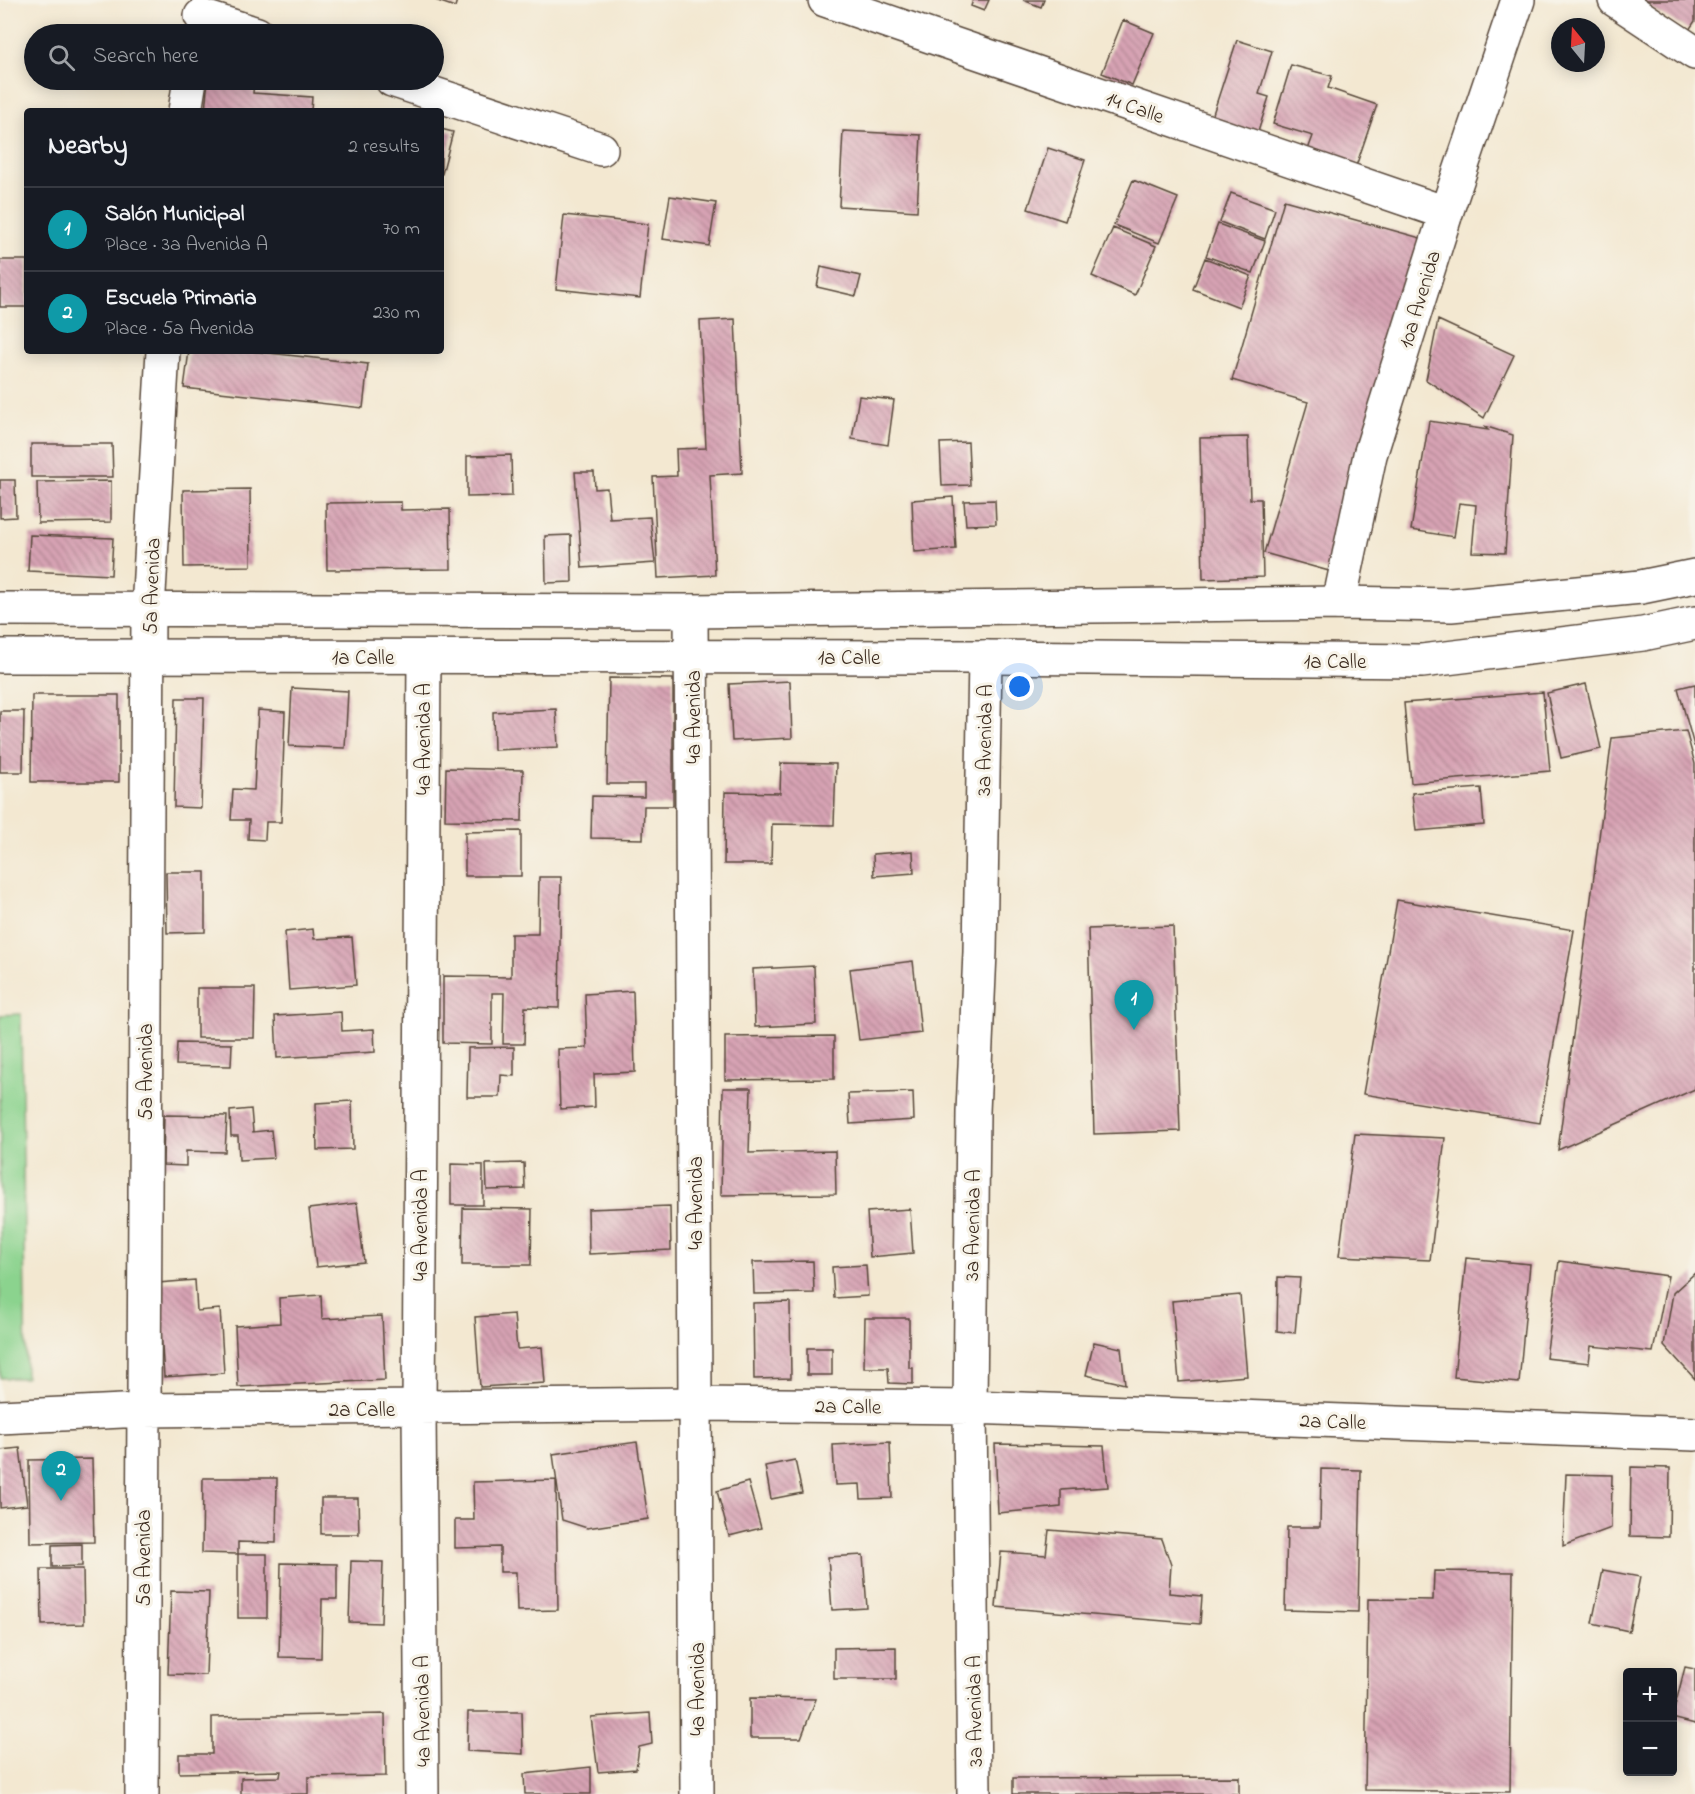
<!DOCTYPE html>
<html lang="en">
<head>
<meta charset="utf-8">
<style>
	:root { --surface:#171b24; --page:#20242c; --text:#f1f3f6; --muted:#9ea1a6; --line:#363941; --accent:#8c9099 }
	body { margin:0; font-family:"Indie Flower",sans-serif; background:var(--page); color:var(--text) }
	.controls { position:absolute; right:18px; bottom:18px; display:grid; overflow:hidden; border-radius:6px; box-shadow:0 3px 15px #0003 }
	.controls button { width:54px; height:54px; display:grid; place-items:center; padding:0; border:0; border-bottom:2px solid var(--line); background:var(--surface); color:var(--text); font:30px sans-serif }
	.compass { position:absolute; left:1551px; top:18px; width:54px; height:54px; border-radius:50%; background:var(--surface); box-shadow:0 3px 15px #0003; rotate:342deg }
	.you { position:absolute; left:1020px; top:687px; width:21px; height:21px; margin:-15px; border:4px solid #fff; border-radius:50%; background:#1a73e8; box-shadow:0 0 0 9px #1a73e833 }
	.badge { display:grid; place-items:center; width:39px; height:39px; border-radius:50%; background:var(--accent); color:#fff; font-size:20px; font-weight:700 }
	.pin { position:absolute; translate:-50% -50px; filter:drop-shadow(0 2px 3px #0008) }
	.pin::after { content:''; position:absolute; top:32px; width:21px; height:18px; background:inherit; clip-path:polygon(0 0,100% 0,50% 100%) }
	.list { margin:0; padding:0; list-style:none }
	h2 { display:flex; justify-content:space-between; align-items:center; height:78px; margin:0; padding:0 24px; font-size:26px }
	h2 small { font-size:20px; font-weight:400; color:var(--muted) }
	.list li { display:grid; grid-template-columns:39px 1fr auto; gap:18px; align-items:center; box-sizing:border-box; height:84px; padding:0 24px; border-top:2px solid var(--line) }
	.list b { display:block; font-size:22px; white-space:nowrap }
	.list p { margin:0; font-size:20px; white-space:nowrap; color:var(--muted) }
	.list em { font-size:20px; font-style:normal; color:var(--muted) }
	.icon { flex:none; width:33px; height:33px; fill:none; stroke:currentColor; stroke-width:2; stroke-linecap:round; stroke-linejoin:round }
	.map { position:relative; flex:none; width:1695px; height:1794px; overflow:hidden }
	.search { position:absolute; background:var(--surface); box-shadow:0 3px 15px #0003; left:24px; top:24px; width:420px; height:66px; display:flex; align-items:center; gap:15px; box-sizing:border-box; padding:0 21px; border-radius:33px; color:var(--muted); font-size:22px }
	.panel { position:absolute; background:var(--surface); box-shadow:0 3px 15px #0003; left:24px; top:108px; width:420px; height:246px; border-radius:6px }
	.map>svg:first-child { display:block }
	.garden { fill:#8bd38e; stroke:#637e56; stroke-width:1.5 }
	.building { fill:url(#building-back-hatch) }
	.lines { fill:none; stroke-linecap:round; stroke-linejoin:round }
	.minor-casing { stroke:#574639; stroke-width:36 }
	.major-casing { stroke:#574639; stroke-width:36 }
	.minor { stroke:#fff; stroke-width:33 }
	.major { stroke:#fff; stroke-width:33 }
	.labels { text-anchor:middle; stroke-width:6; stroke-linejoin:round; paint-order:stroke }
	.street-label { font-size:21px; fill:#3b2a1e; stroke:#f7f3e8 }
</style>
</head>
<body>
<div class="map">
<svg width="1695" height="1794" viewBox="0 0 1695 1794">
	<defs>
		<pattern id="building-back-hatch" width="6" height="6" patternUnits="userSpaceOnUse" patternTransform="scale(1.5)"><rect width="6" height="6" fill="#d7a3b4"/><path d="M-1 5l2 2M0 0l6 6M5-1l2 2" fill="none" stroke="#b08592"/></pattern>
	</defs>
	<rect width="100%" height="100%" fill="#f7f3e8"/>
	<filter id="ink" filterUnits="userSpaceOnUse"><feTurbulence type="fractalNoise" baseFrequency=".0167" numOctaves="2"/><feDisplacementMap in="SourceGraphic" scale="12" xChannelSelector="R" yChannelSelector="G"/><feConvolveMatrix kernelMatrix="1 2 1 2 8 2 1 2 1" color-interpolation-filters="sRGB"/></filter>
	<filter id="wash" filterUnits="userSpaceOnUse"><feTurbulence type="fractalNoise" baseFrequency=".008" numOctaves="4" result="noise"/><feDisplacementMap in="SourceGraphic" scale="24" xChannelSelector="R" yChannelSelector="G"/><feGaussianBlur stdDeviation="1.35" result="paint"/><feColorMatrix in="noise" values="0 0 0 0 0 0 0 0 0 0 0 0 0 0 0 0 0 1.4 0 .05"/><feComposite in="paint" operator="in"/></filter>
	<g filter="url(#wash)">
		<rect width="100%" height="100%" fill="#f3e8d1"/>
		<path class="garden" d="M21 1014 26 1378H0V1015Z"/>
		<g id="blocks">
			<path class="building" d="M435 0H457L455 7Z
				M973 0H989L984 11 971 6Z
				M1023 0H1044L1041 7Z
				M1637 0H1695V21L1689 30Z
				M1123 20 1154 33 1132 85 1102 73Z
				M1237 40 1272 51 1259 94 1269 97 1257 135 1211 120Z
				M1291 65 1332 76 1328 88 1377 105 1354 172 1306 155 1313 136 1273 124Z
				M208 80H254L253 93 312 97 311 111H205Z
				M441 129 453 132 442 174H441Z
				M843 131 921 135 917 211 839 206Z
				M1048 148 1085 160 1065 221 1028 209Z
				M1133 180 1178 198 1159 243 1114 225Z
				M1231 193 1275 209 1265 239 1220 222Z
				M670 196 716 203 709 246 663 239Z
				M1284 200 1424 239 1329 571 1264 553 1308 402 1232 380Z
				M564 215 648 224 640 298 556 289Z
				M1218 224 1265 241 1253 273 1206 256Z
				M1113 228 1156 246 1135 295 1092 276Z
				M1205 258 1251 276 1239 307 1193 289Z
				M0 260H27V307H0Z
				M821 267 861 276 856 296 817 287Z
				M735 319 742 473 710 475 715 575 658 578 653 477 677 476 676 449 706 448 700 321Z
				M1438 320 1514 355 1484 418 1426 380Z
				M189 351H251L368 364 363 408 184 388Z
				M859 396 894 400 888 445 852 439Z
				M1429 421 1488 430 1484 426 1513 435 1505 553 1472 552 1476 505 1459 503 1454 537 1411 530Z
				M1248 437 1250 499H1261L1263 577 1203 579 1200 438Z
				M968 442 970 485 942 486 940 443Z
				M31 444H112L113 477H31Z
				M511 455 512 496 467 497V456Z
				M575 472H594L595 489 607 488 610 519 650 517 655 563 582 568Z
				M0 480H15L16 517 0 518Z
				M111 481V522L38 523 37 482Z
				M250 489 251 566 184 567 183 490Z
				M953 497 956 549 914 552 912 500Z
				M995 500 996 524 966 525 964 501Z
				M401 502V510L450 509 451 569 327 570 326 503Z
				M30 535 113 538 111 575 28 571Z
				M571 535 572 582 546 583 545 536Z
				M609 678 673 679V806H644L643 839 591 838 592 796 644 797V784H607Z
				M790 681 792 738 732 741 729 684Z
				M1586 684 1601 749 1561 758 1547 693Z
				M1695 684V746H1694L1678 688Z
				M292 688 348 691 345 748 289 746Z
				M1543 692 1550 771 1411 783 1404 703Z
				M32 695H119V782H31Z
				M176 698H204L201 808 174 807Z
				M556 709 558 747 494 750 493 712Z
				M258 710 285 712 281 822H266L265 840 248 839 249 820H231L233 789 254 790Z
				M0 711H24L23 772H0Z
				M1686 731 1695 764V1089L1558 1150 1612 738Z
				M781 763 836 764 834 825 772 824 771 864H724L725 792 780 793Z
				M446 768 523 770 522 821 445 820Z
				M1481 788 1484 825 1416 831 1412 793Z
				M521 831V876H465V832Z
				M913 851 914 873 874 876 873 854Z
				M166 872H205V932L167 933Z
				M539 877H561L559 1008 525 1007 524 1044H503L504 993H492V1044L443 1043V976L511 977V934H538Z
				M1397 900 1574 930 1540 1123 1363 1094Z
				M1173 926 1180 1131 1094 1134 1088 929Z
				M313 929 314 939 352 937 356 985 289 990 285 932Z
				M913 961 921 1033 859 1040 850 969Z
				M814 966 816 1024 755 1027 753 969Z
				M197 988H255L254 1038H197Z
				M633 991 635 1072 594 1074 595 1107 560 1109 558 1049 587 1048 585 994Z
				M341 1012 342 1031 374 1029 375 1052 277 1058 275 1016Z
				M834 1036V1079L725 1080V1037Z
				M177 1043 232 1044 231 1066 176 1065Z
				M514 1047V1076L501 1075 500 1097H467L468 1048Z
				M723 1088H751L749 1153 835 1151 836 1194 721 1195Z
				M913 1092 914 1120 850 1124 848 1094Z
				M352 1101 353 1149 317 1150 316 1103Z
				M251 1109 253 1132 271 1130 274 1158 239 1160 238 1136H231L230 1111Z
				M164 1115 227 1116 225 1152 186 1151V1166L163 1165Z
				M1355 1134 1445 1138 1430 1260 1339 1256Z
				M524 1163 525 1189 487 1190 486 1164Z
				M451 1164 483 1165V1205H451Z
				M357 1203 364 1262 316 1267 309 1209Z
				M670 1206 671 1250 589 1254 588 1209Z
				M463 1208 532 1209 531 1265H462Z
				M910 1209 913 1253 870 1257 867 1212Z
				M1466 1258 1530 1264 1519 1383 1454 1377Z
				M813 1261 814 1293 754 1294 753 1262Z
				M1559 1261 1668 1276 1653 1352 1591 1346 1589 1363 1546 1358Z
				M866 1265 868 1296 834 1298 832 1267Z
				M1695 1273V1379L1664 1345 1673 1293Z
				M1278 1277 1300 1278 1295 1333 1277 1331Z
				M195 1280 197 1311 220 1309 224 1373 164 1377 158 1283Z
				M321 1295 322 1319 382 1316 385 1380 238 1387 235 1326 280 1323 279 1298Z
				M1240 1295 1247 1376 1179 1382 1172 1301Z
				M790 1302 791 1378 754 1379 753 1303Z
				M514 1314 517 1349 542 1347 545 1383 480 1387 475 1317Z
				M865 1318H909V1368H913V1384L889 1383 888 1368H864Z
				M1094 1342 1121 1348 1125 1384 1086 1375Z
				M807 1348H832V1375H807Z
				M637 1442 648 1519 587 1528 562 1520 553 1454Z
				M890 1442 892 1498 861 1499 860 1484 835 1485 833 1445Z
				M995 1444 1104 1446 1108 1487 1061 1490V1507L998 1513Z
				M20 1448 27 1505 0 1508V1450Z
				M92 1459 94 1542 30 1543 29 1460Z
				M795 1460 802 1493 771 1499 765 1466Z
				M1631 1467 1670 1468 1669 1537 1630 1536Z
				M1321 1469 1361 1470 1358 1612 1285 1610 1287 1527H1320Z
				M1566 1474 1612 1475 1611 1528 1563 1546Z
				M203 1478H277L276 1543 238 1542V1554L202 1553Z
				M556 1480 558 1610 517 1611 516 1572H500V1547L455 1548V1520H474L473 1482Z
				M748 1482 761 1528 729 1536 717 1491Z
				M321 1498H358L359 1534H321Z
				M1049 1530 1162 1539 1171 1565 1169 1593 1202 1596 1200 1624 996 1607 1001 1552 1046 1555Z
				M82 1544V1566L52 1567V1545Z
				M238 1554H267V1618H238Z
				M863 1555 867 1608 832 1610 828 1557Z
				M351 1561 383 1562 381 1623 349 1622Z
				M281 1563 337 1564V1599H322L321 1658 279 1657Z
				M41 1569H83L84 1624 42 1625Z
				M1603 1570 1640 1577 1629 1631 1592 1623Z
				M1434 1571 1513 1572 1510 1792 1365 1790 1368 1599 1433 1600Z
				M171 1591 209 1592 206 1675 168 1674Z
				M896 1647V1679H834V1648Z
				M1685 1667 1695 1669V1724L1672 1718Z
				M750 1698 816 1699 801 1738H750Z
				M468 1712H522L523 1754 467 1751Z
				M650 1713 652 1744 639 1747 636 1769 598 1772 591 1717Z
				M385 1714 386 1776 308 1777V1794H241V1778L280 1777 281 1771 179 1773V1754H212V1717Z
				M591 1767V1794H525L524 1774Z
				M1239 1777V1794H1013V1778Z"/>
		</g>
	</g>
	<g filter="url(#ink)">
		<use href="#blocks" fill-opacity="0" stroke="#574639" stroke-width="1.5"/>
		<g class="lines">
			<g class="minor-casing">
				<path id="minor" d="M825 0 1446 213
					M1615 0 1695 53
					M201 16 257 34
					M392 80 601 149
					M185 111 190 80
					M1339 603 1370 455 1446 213 1518 0
					M691 611 697 1794
					M0 1417 143 1410 696 1404 970 1407 1695 1434
					M142 1794 148 610 163 351
					M422 1794 419 1409 424 657
					M974 1794 970 1407 973 1112 980 952 985 657"/>
			</g>
			<g class="major-casing">
				<path id="major" d="M0 609 691 611 1339 603 1451 605 1641 587 1695 576
					M0 656 985 657 1422 661 1643 634 1695 623"/>
			</g>
			<use href="#minor" class="minor"/>
			<use href="#major" class="major"/>
		</g>
	</g>
	<g class="labels">
		<g class="street-label">
			<text transform="translate(1135 107) rotate(19)" y="7">14 Calle</text>
			<text transform="translate(1419 299) rotate(-73)" y="7">10a Avenida</text>
			<text transform="translate(151 586) rotate(-88)" y="7">5a Avenida</text>
			<text x="363" y="664">1a Calle</text>
			<text x="849" y="664">1a Calle</text>
			<text x="1335" y="668">1a Calle</text>
			<text transform="translate(693 717) rotate(-90)" y="7">4a Avenida</text>
			<text transform="translate(423 739) rotate(-90)" y="7">4a Avenida A</text>
			<text transform="translate(984 740) rotate(-89)" y="7">3a Avenida A</text>
			<text transform="translate(145 1072) rotate(-90)" y="7">5a Avenida</text>
			<text transform="translate(695 1203) rotate(-90)" y="7">4a Avenida</text>
			<text transform="translate(420 1225) rotate(-90)" y="7">4a Avenida A</text>
			<text transform="translate(972 1225) rotate(-89)" y="7">3a Avenida A</text>
			<text transform="translate(848 1406) rotate(1)" y="7">2a Calle</text>
			<text x="362" y="1416">2a Calle</text>
			<text transform="translate(1333 1421) rotate(2)" y="7">2a Calle</text>
			<text transform="translate(143 1558) rotate(-90)" y="7">5a Avenida</text>
			<text transform="translate(697 1689) rotate(-90)" y="7">4a Avenida</text>
			<text transform="translate(422 1711) rotate(-91)" y="7">4a Avenida A</text>
			<text transform="translate(974 1711) rotate(-91)" y="7">3a Avenida A</text>
		</g>
	</g>
</svg>
<div class="controls">
<button>+</button>
<button>−</button>
</div>
<svg class="compass" viewBox="-18 -18 36 36"><path d="M0-13l5 13h-10z" fill="#e53935"/><path d="M0 13l5-13h-10z" fill="#9ea1a6"/></svg>
<div class="you"></div>
<div class="pin badge" style="left:1134px;top:1030px;background:#0f9aa8">1</div>
<div class="pin badge" style="left:61px;top:1501px;background:#0f9aa8">2</div>
<div class="search"><svg class="icon" aria-label="search" viewBox="0 0 24 24"><circle cx="10" cy="10" r="6"/><path d="M15 15l6 6"/></svg>Search here</div>
<section class="panel">
<h2>Nearby<small>2 results</small></h2>
<ul class="list">
<li><span class="badge" style="background:#0f9aa8">1</span><div><b>Salón Municipal</b><p>Place · 3a Avenida A</p></div><em>70 m</em></li>
<li><span class="badge" style="background:#0f9aa8">2</span><div><b>Escuela Primaria</b><p>Place · 5a Avenida</p></div><em>230 m</em></li>
</ul>
</section>
</div>
</body>
</html>
